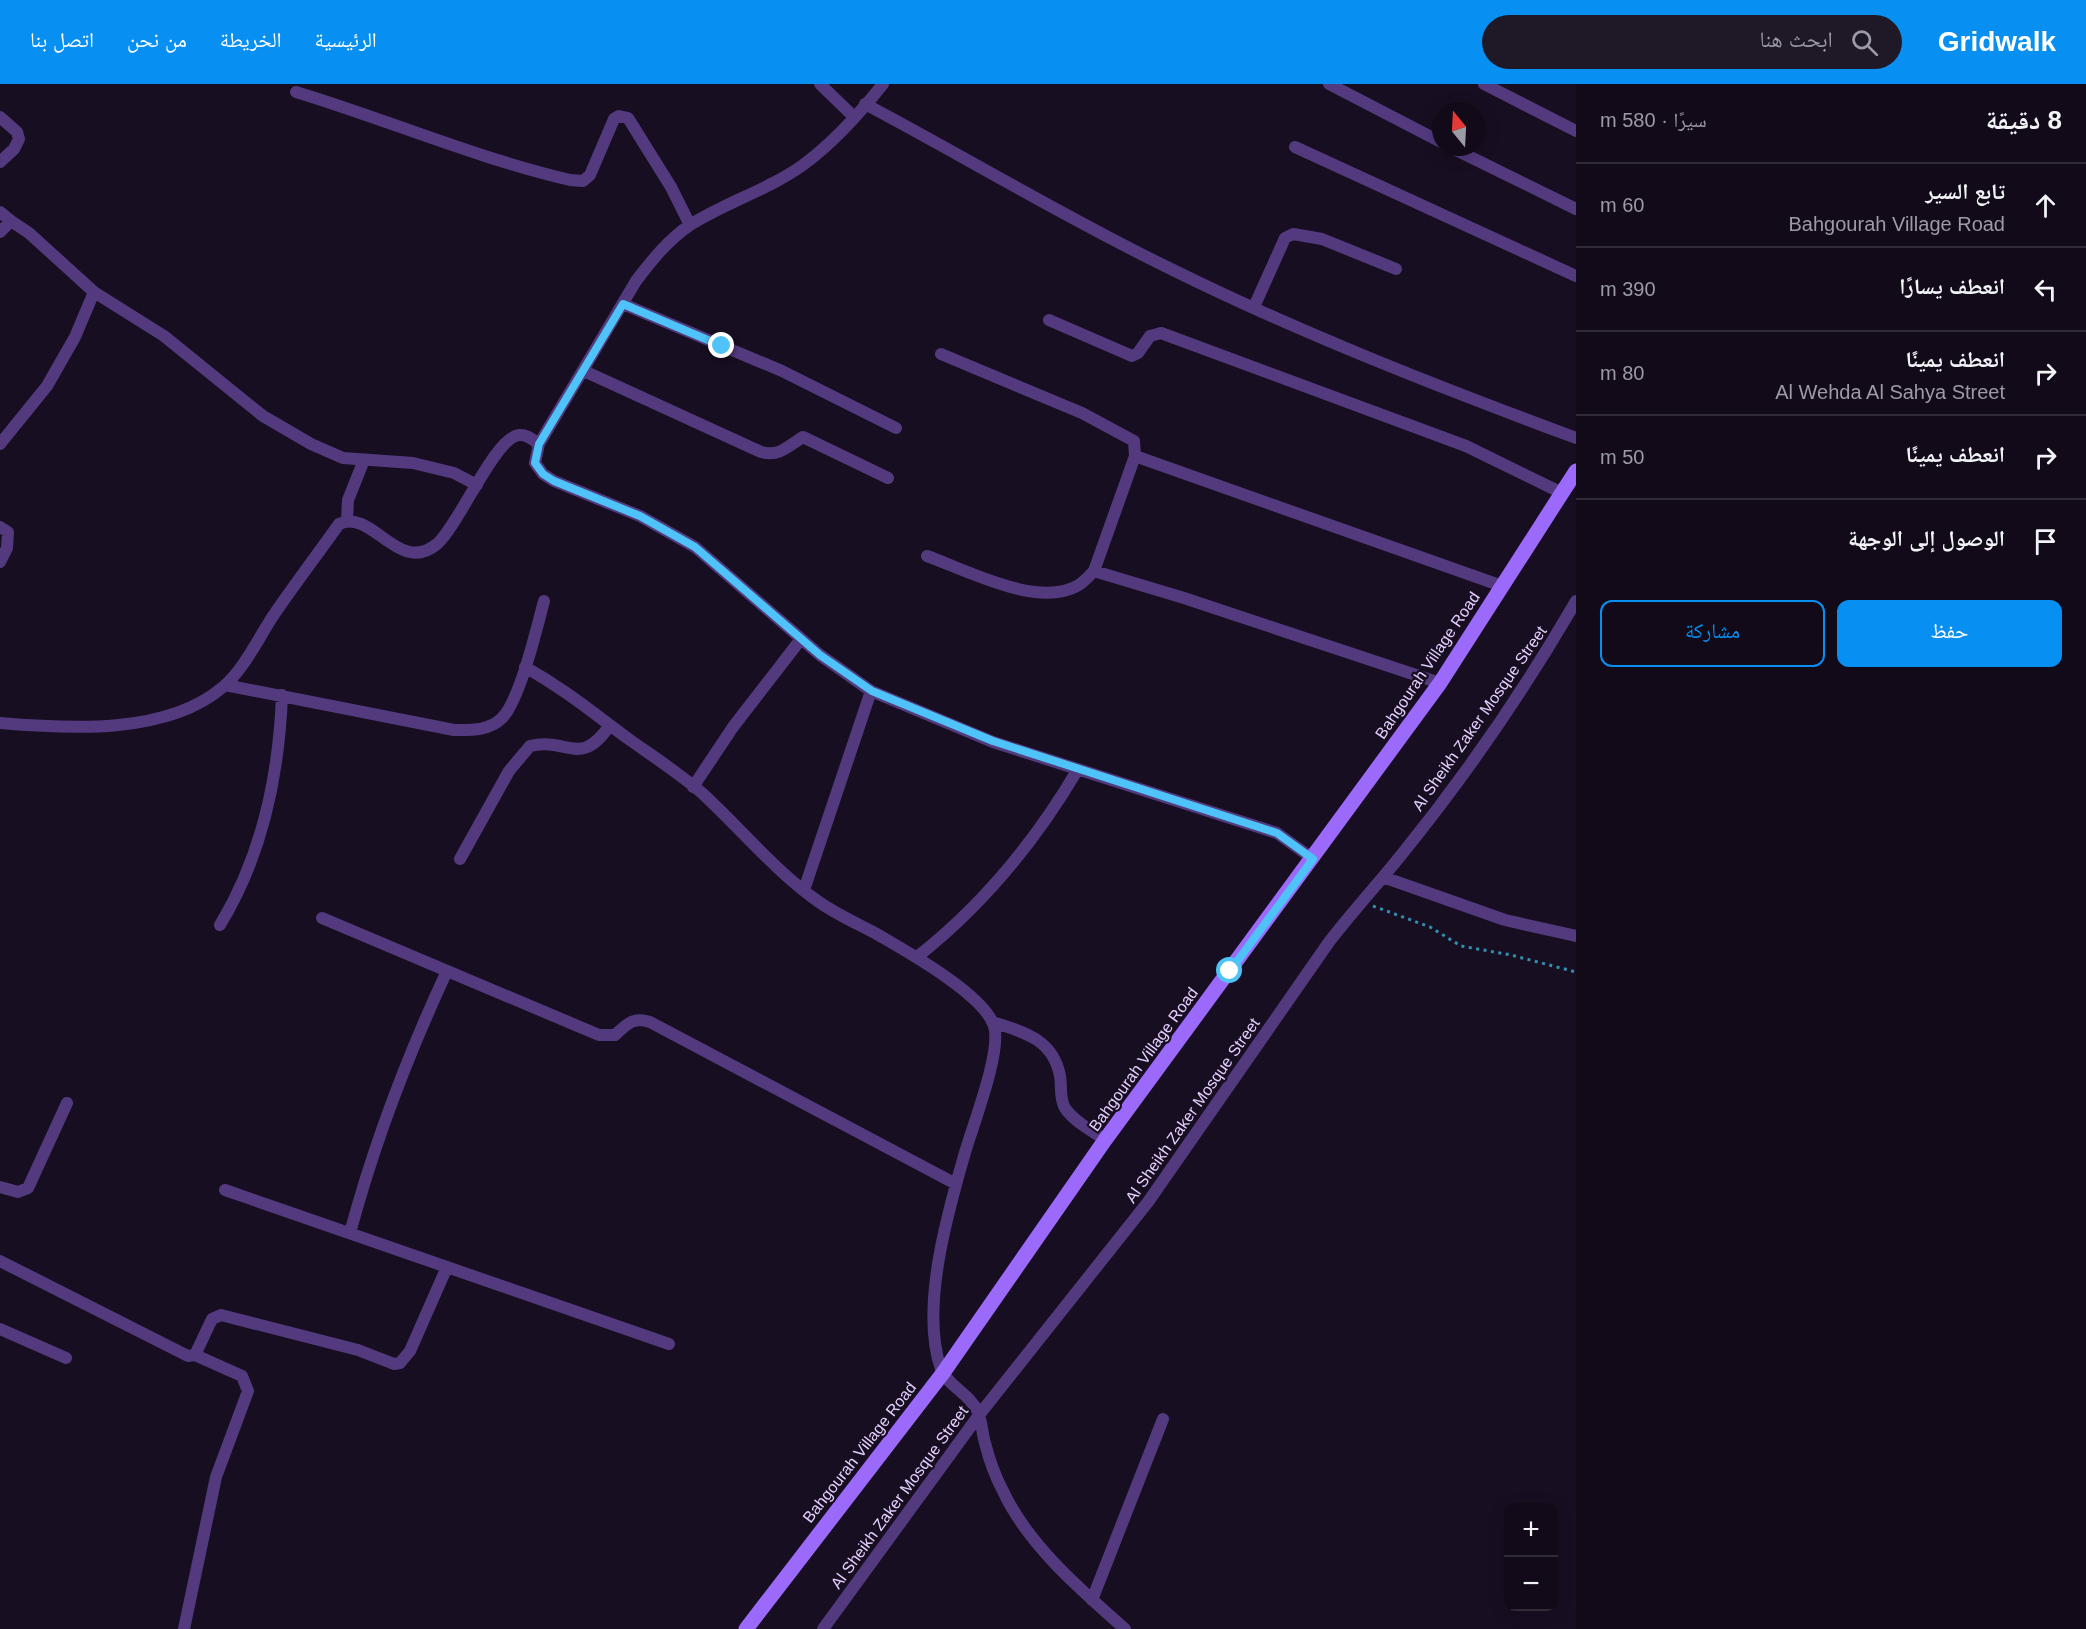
<!DOCTYPE html>
<html lang="ar">
<head>
<meta charset="utf-8">
<style>
	:root { --surface:#120a19; --page:#1f1826; --text:#f1f3f6; --muted:#9c9aa2; --line:#312b38; --accent:#078ff2 }
	body { margin:0; font-family:Helvetica,"Noto Naskh Arabic",sans-serif; background:var(--page); color:var(--text); direction:rtl }
	.controls { position:absolute; right:18px; bottom:18px; display:grid; overflow:hidden; border-radius:12px; box-shadow:0 3px 15px #0003 }
	.controls button { width:54px; height:54px; display:grid; place-items:center; padding:0; border:0; border-bottom:2px solid var(--line); background:var(--surface); color:var(--text); font:30px sans-serif }
	.compass { position:absolute; left:1432px; top:18px; width:54px; height:54px; border-radius:50%; background:var(--surface); box-shadow:0 3px 15px #0003; rotate:342deg }
	.stop { position:absolute; width:18px; height:18px; margin:-14px; border:4px solid #4fc3f7; border-radius:50%; background:#fff }
	.stop.end { background:#4fc3f7; border-color:#fff; box-shadow:0 2px 6px #0008 }
	.list { margin:0; padding:0; list-style:none }
	h2 { display:flex; justify-content:space-between; align-items:center; height:78px; margin:0; padding:0 24px; font-size:26px }
	h2 small { font-size:20px; font-weight:400; color:var(--muted) }
	.list li { display:grid; grid-template-columns:39px 1fr auto; gap:18px; align-items:center; box-sizing:border-box; height:84px; padding:0 24px; border-top:2px solid var(--line) }
	.list b { display:block; font-size:22px; white-space:nowrap }
	.list p { margin:0; font-size:20px; white-space:nowrap; color:var(--muted) }
	.list em { font-size:20px; font-style:normal; color:var(--muted) }
	.actions { display:flex; gap:12px; padding:18px 24px }
	.actions a { flex:1; padding:14px 0; border:2px solid var(--accent); border-radius:12px; text-align:center; font-size:21px; color:var(--accent) }
	.actions .main { background:var(--accent); color:#fff }
	.icon { flex:none; width:33px; height:33px; fill:none; stroke:currentColor; stroke-width:2; stroke-linecap:round; stroke-linejoin:round }
	.map { position:relative; flex:none; width:1576px; height:1545px; overflow:hidden; direction:ltr }
	header { display:flex; align-items:center; gap:36px; box-sizing:border-box; height:84px; padding:0 30px; background:var(--accent); color:#fff }
	header strong { font-size:28px }
	nav { display:flex; gap:33px; margin-inline-start:auto; font-size:21px }
	.search { width:420px; height:54px; background:var(--page); display:flex; align-items:center; gap:15px; box-sizing:border-box; padding:0 21px; border-radius:33px; color:var(--muted); font-size:22px }
	main { display:flex }
	aside { flex:1; background:var(--surface) }
	.map>svg:first-child { display:block }
	.lines { fill:none; stroke-linecap:round; stroke-linejoin:round }
	.path { stroke:#328fb0; stroke-width:3; stroke-dasharray:3 4.5; stroke-linecap:butt }
	.street { stroke:#533a7f; stroke-width:12 }
	.secondary { stroke:#9c6afb; stroke-width:15 }
	.route { stroke:#4fc3f7; stroke-width:8 }
	.labels { text-anchor:middle; stroke-width:4.5; stroke-linejoin:round; paint-order:stroke }
	.street-label { font-size:16px; fill:#e4d0fe; stroke:#180e21 }
</style>
</head>
<body>
<header>
<strong>Gridwalk</strong>
<div class="search"><svg class="icon" aria-label="search" viewBox="0 0 24 24"><circle cx="10" cy="10" r="6"/><path d="M15 15l6 6"/></svg>ابحث هنا</div>
<nav><a>الرئيسية</a><a>الخريطة</a><a>من نحن</a><a>اتصل بنا</a></nav>
</header>
<main>
<aside>
<h2>8 دقيقة<small>سيرًا · 580 m</small></h2>
<ul class="list">
<li><svg class="icon" aria-label="ahead" viewBox="0 0 24 24"><path d="M12 20V5M6 11l6-6 6 6"/></svg><div><b>تابع السير</b><p>Bahgourah Village Road</p></div><em>60 m</em></li>
<li><svg class="icon" aria-label="left" viewBox="0 0 24 24"><path d="M17 20v-9H6M10 6l-5 5 5 5"/></svg><div><b>انعطف يسارًا</b></div><em>390 m</em></li>
<li><svg class="icon" aria-label="right" viewBox="0 0 24 24"><path d="M7 20v-9h11M14 6l5 5-5 5"/></svg><div><b>انعطف يمينًا</b><p>Al Wehda Al Sahya Street</p></div><em>80 m</em></li>
<li><svg class="icon" aria-label="right" viewBox="0 0 24 24"><path d="M7 20v-9h11M14 6l5 5-5 5"/></svg><div><b>انعطف يمينًا</b></div><em>50 m</em></li>
<li><svg class="icon" aria-label="arrive" viewBox="0 0 24 24"><path d="M6 21V4h12l-3 4 3 4H6"/></svg><div><b>الوصول إلى الوجهة</b></div></li>
</ul>
<div class="actions"><a class="main">حفظ</a><a>مشاركة</a></div>
</aside>
<div class="map">
<svg width="1576" height="1545" viewBox="0 0 1576 1545">
	<rect width="100%" height="100%" fill="#180e21"/>
	<g class="lines">
		<path class="path" d="M1373 822 1430 843 1461 862 1511 871 1576 888"/>
		<path class="street" d="M820 0 854 33
			M883 0C860 29 833 59 803 81 768 106 726 118 690 141 668 156 652 176 636 197L539 360 535 379 543 390 554 397 640 432 695 463 820 571 871 607 993 658 1277 749 1313 775
			M1329 0 1441 58
			M1484 0 1576 47
			M296 8C388 36 476 74 570 96L583 97 590 91 614 35 619 32 628 34 671 103 690 141
			M865 20C967 74 1066 134 1169 184 1300 249 1439 303 1576 354
			M0 33 17 48 19 55 14 65 0 78
			M1295 63 1576 192
			M1450 63 1576 125
			M0 128 11 137
			M0 148 11 137 29 149 94 208 164 252 263 332 311 360 343 374 413 379 454 389 477 401
			M623 220 782 287 896 344
			M1254 223 1285 154 1293 150 1322 155 1396 185
			M1049 236 1132 272 1138 269 1150 252 1161 249 1466 362 1562 409
			M941 270 1082 329 1134 357 1135 372 1094 487
			M584 287 761 368C780 373 788 362 803 353L888 394
			M0 360 47 302 75 253 94 208
			M1135 372 1502 502
			M347 436 348 416 364 376
			M0 443 8 448 7 464 0 478
			M927 472C966 486 1037 524 1077 502 1083 499 1089 492 1094 487L1184 514 1440 599
			M525 583C566 606 593 629 630 656 654 673 680 690 702 709 741 745 775 787 819 818 836 830 856 839 875 849 904 866 984 910 994 942 1002 968 972 1043 964 1072 947 1131 920 1226 941 1285 948 1302 970 1310 978 1328 982 1338 982 1349 985 1359 989 1375 995 1392 1003 1407 1028 1461 1081 1506 1125 1545
			M225 601 454 646C471 646 489 647 502 634 520 616 537 543 544 517
			M0 639C69 645 167 651 223 603 244 585 258 555 273 532 294 501 317 471 339 440 373 424 398 492 437 460 459 441 495 353 519 351 527 350 533 356 539 360
			M693 703 733 643 801 555
			M460 775 509 687 530 662C568 653 580 685 610 641
			M1383 793 1505 836 1576 852
			M804 806 871 607
			M322 834 599 951H615C628 939 633 933 650 938L956 1100
			M220 841C262 772 279 691 282 611
			M917 873C983 821 1035 758 1078 685
			M992 938C1024 948 1053 955 1060 992 1062 1002 1059 1014 1065 1024 1073 1037 1093 1047 1105 1056
			M0 1103 18 1108 28 1104 67 1019
			M225 1106 669 1260
			M350 1149C375 1056 406 975 447 887
			M0 1177 188 1272 195 1271 212 1235 221 1231 358 1266 394 1280 400 1279 410 1267 447 1183
			M0 1245 66 1274
			M1092 1516 1163 1335
			M184 1545 216 1393 248 1307 242 1292 195 1271
			M823 1545 979 1331 1148 1118 1329 858C1352 828 1378 800 1402 770 1466 691 1525 605 1576 517"/>
		<path class="secondary" d="M746 1545 943 1289 1105 1056 1440 599 1576 387"/>
	</g>
	<g class="lines">
		<path class="route" d="M722 262 623 220 539 360 535 379 543 390 554 397 640 432 695 463 820 571 872 607 993 657 1277 749 1313 775 1230 887"/>
	</g>
	<g class="labels">
		<g class="street-label">
			<text transform="translate(1427 581) rotate(-56)" y="6">Bahgourah Village Road</text>
			<text transform="translate(1479 634) rotate(-55)" y="6">Al Sheikh Zaker Mosque Street</text>
			<text transform="translate(1143 975) rotate(-54)" y="6">Bahgourah Village Road</text>
			<text transform="translate(1192 1026) rotate(-55)" y="6">Al Sheikh Zaker Mosque Street</text>
			<text transform="translate(859 1368) rotate(-52)" y="6">Bahgourah Village Road</text>
			<text transform="translate(899 1413) rotate(-54)" y="6">Al Sheikh Zaker Mosque Street</text>
		</g>
	</g>
</svg>
<div class="controls">
<button>+</button>
<button>−</button>
</div>
<svg class="compass" viewBox="-18 -18 36 36"><path d="M0-13l5 13h-10z" fill="#e53935"/><path d="M0 13l5-13h-10z" fill="#9c9aa2"/></svg>
<div class="stop" style="left:1230px;top:887px"></div>
<div class="stop end" style="left:722px;top:262px"></div>
</div>
</main>
</body>
</html>
